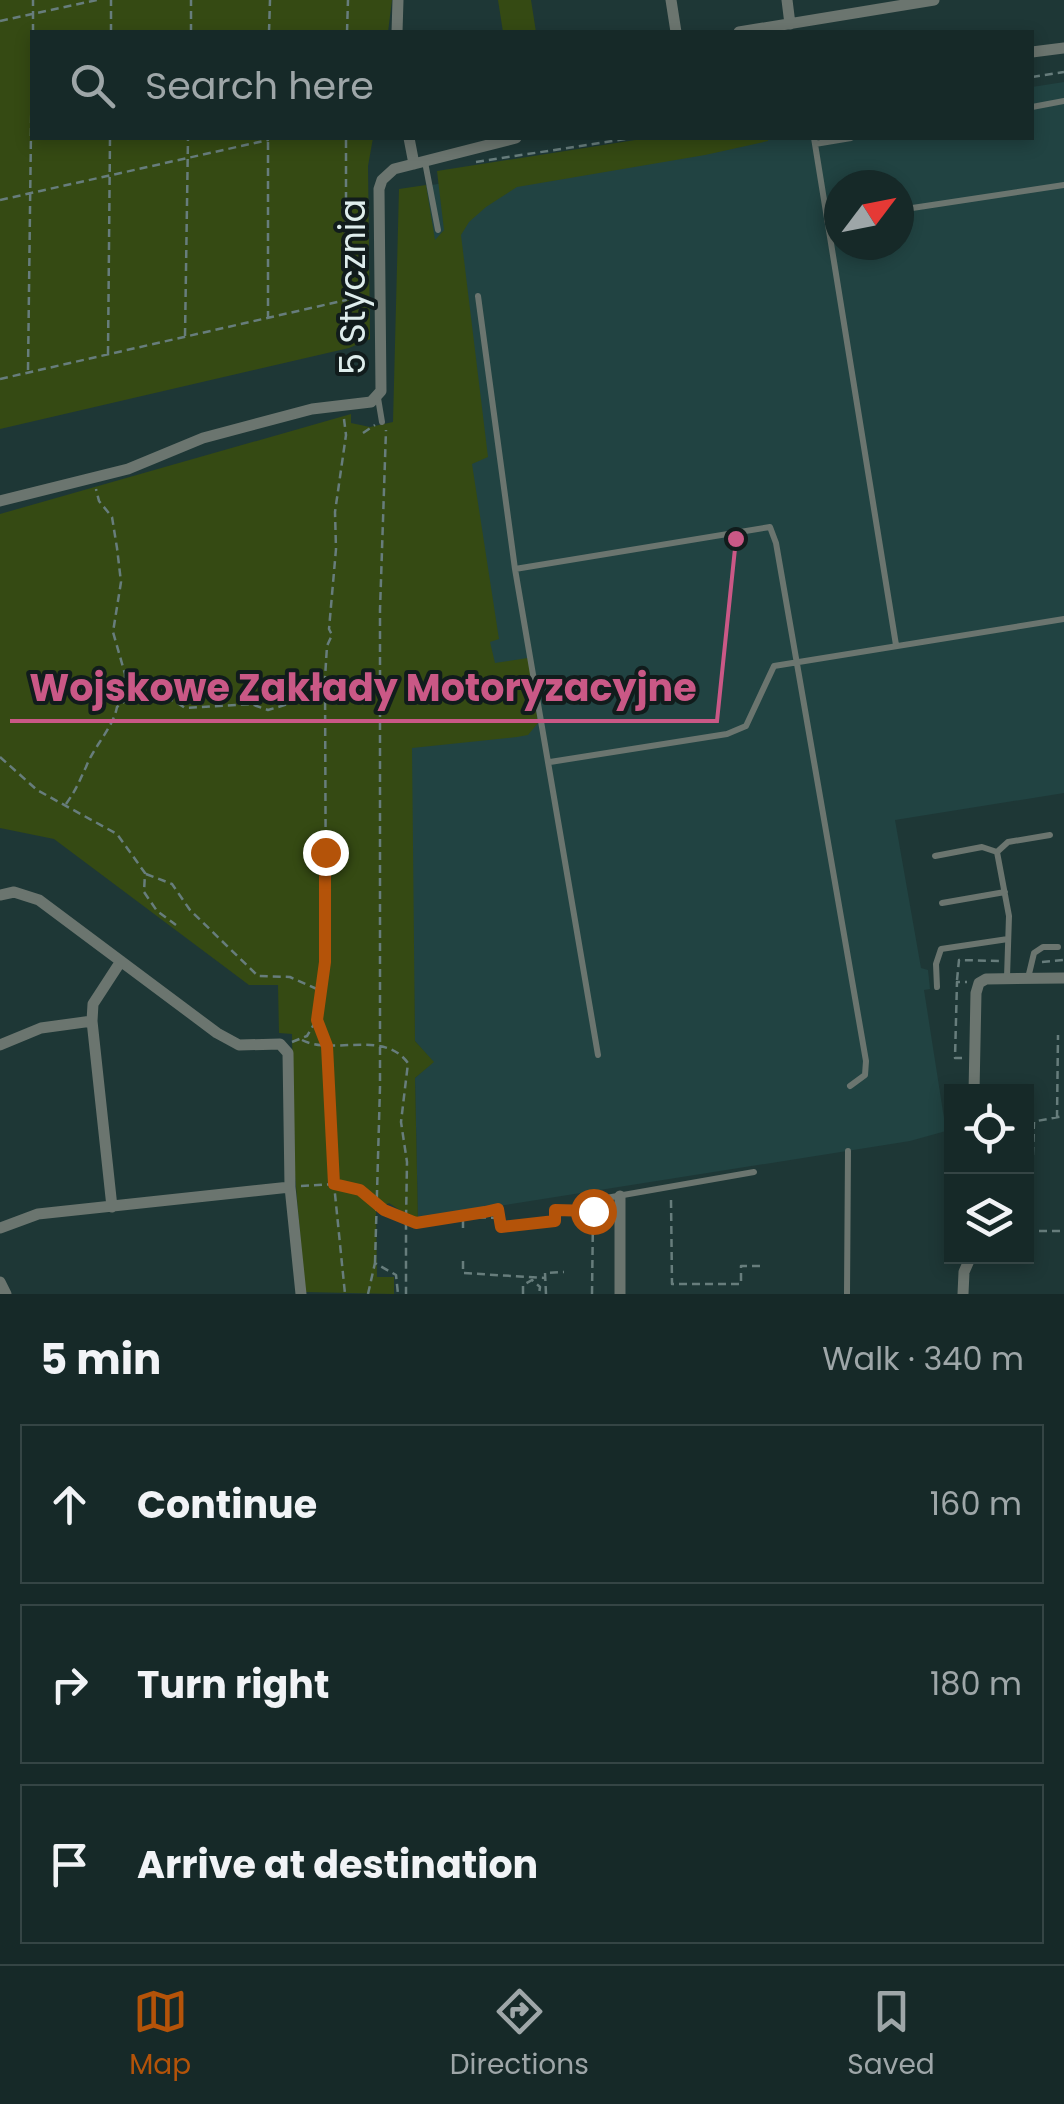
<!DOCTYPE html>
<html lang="en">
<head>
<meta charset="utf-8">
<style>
	:root { --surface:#162928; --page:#233534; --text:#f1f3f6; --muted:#9ea6a8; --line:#354545; --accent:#b45309 }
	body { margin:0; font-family:Poppins,sans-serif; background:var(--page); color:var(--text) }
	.controls { position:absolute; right:30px; bottom:30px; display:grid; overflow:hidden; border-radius:0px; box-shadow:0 5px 15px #0003 }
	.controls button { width:90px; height:90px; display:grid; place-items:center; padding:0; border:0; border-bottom:2px solid var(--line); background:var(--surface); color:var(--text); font:50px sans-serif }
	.compass { position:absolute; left:824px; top:170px; width:90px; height:90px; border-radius:50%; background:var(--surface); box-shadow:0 5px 15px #0003; rotate:58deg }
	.stop { position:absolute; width:30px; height:30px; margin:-22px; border:8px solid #b45309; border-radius:50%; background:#fff }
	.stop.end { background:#b45309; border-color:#fff; box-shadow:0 2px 10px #0008 }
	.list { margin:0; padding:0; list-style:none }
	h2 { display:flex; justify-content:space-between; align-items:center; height:130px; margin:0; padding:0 40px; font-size:42px }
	h2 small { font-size:32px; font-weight:400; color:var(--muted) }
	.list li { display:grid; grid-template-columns:65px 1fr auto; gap:30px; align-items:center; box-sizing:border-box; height:160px; margin:0 20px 20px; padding:0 20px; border:2px solid var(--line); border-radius:0px }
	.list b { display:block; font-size:38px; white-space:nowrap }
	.list em { font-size:32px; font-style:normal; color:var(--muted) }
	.icon { flex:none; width:55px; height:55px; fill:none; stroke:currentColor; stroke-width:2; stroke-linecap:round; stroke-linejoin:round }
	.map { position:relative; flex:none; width:1064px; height:1294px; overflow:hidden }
	.search { position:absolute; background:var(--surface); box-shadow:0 5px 15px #0003; left:30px; right:30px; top:30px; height:110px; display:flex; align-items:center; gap:25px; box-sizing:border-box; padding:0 35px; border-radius:0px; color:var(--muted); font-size:38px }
	.sheet { height:670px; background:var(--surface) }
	nav { display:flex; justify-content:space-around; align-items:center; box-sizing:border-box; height:140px; border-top:2px solid var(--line); background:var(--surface); font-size:28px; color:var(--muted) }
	nav a { display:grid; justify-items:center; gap:5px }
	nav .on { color:var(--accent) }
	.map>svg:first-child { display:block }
	.built { fill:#214342; fill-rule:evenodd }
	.green { fill:#354a13 }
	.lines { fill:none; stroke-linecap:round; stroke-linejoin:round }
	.path { stroke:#677d7c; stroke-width:2.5; stroke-dasharray:8 5; stroke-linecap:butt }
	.lane { stroke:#6b756f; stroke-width:6 }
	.street { stroke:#6b756f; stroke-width:11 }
	.route { stroke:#b45309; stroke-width:12 }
	.labels { text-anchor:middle; stroke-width:8; stroke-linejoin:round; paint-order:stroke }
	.street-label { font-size:35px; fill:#deedec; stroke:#111c1c }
	.leader { fill:none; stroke:#ca5886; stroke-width:4 }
	.callout-dot { fill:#ca5886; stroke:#111c1c; stroke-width:4 }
	.callout-label { font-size:38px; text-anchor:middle; font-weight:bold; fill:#ca5886; stroke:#111c1c; stroke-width:8; stroke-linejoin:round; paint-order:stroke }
</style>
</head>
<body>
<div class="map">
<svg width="1064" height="1294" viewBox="0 0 1064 1294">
	<rect width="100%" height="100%" fill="#1e3736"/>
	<path class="built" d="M1064 82V793L895 820 921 968 928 970 930 989 924 990 946 1131 910 1141 480 1209 418 1222 415 1078 433 1062 415 1041 401 190 722 138H1032V87ZM839 185H899V245H839Z"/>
	<path class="green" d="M0 0H392L388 32H32V138H373L368 166 370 339 349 348 0 429Z
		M498 0H531L536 32H503Z
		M648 138H768V141L705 155 517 187 486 207 469 222 461 235 488 457 472 464 499 639 490 642 495 663 528 658 538 723 528 735 517 737 412 748 415 1041 434 1062 415 1078 418 1222 389 1203 376 1211 377 1277H394V1294L305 1292 295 1175 292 1034 279 1033 278 985H249L54 839 0 828V514L351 414V423L370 427 393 422 399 189 426 185 435 240 444 230 437 171Z"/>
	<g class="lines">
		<path class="path" d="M0 21 97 0
			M33 32V0
			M111 32V0
			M191 32V0
			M269 32 270 0
			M347 32 348 0
			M1032 77 1064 72
			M268 142V318
			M476 162 632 138
			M0 200 268 140V138
			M185 336 188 138
			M108 354 110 138
			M28 370 32 51
			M0 379 346 300V138
			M344 419 346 435 335 512 336 549 329 629 332 635 327 646 325 678 326 943 317 1019 327 1046 334 1184 345 1294
			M363 433 375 425
			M127 701C157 698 159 690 185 708L251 704 268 710 295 702 303 692H325
			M0 757 37 790 117 834 145 873 144 892 157 911 176 925
			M66 804C76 790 79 782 86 767 94 746 113 728 117 707L125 701V674L113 632 121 582 117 548 112 517 99 501 96 489
			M146 874 172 884 190 910 258 976 290 977 317 989
			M1042 962 1064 960
			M957 980 959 960 1000 961
			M302 1040C333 1056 383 1029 408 1063L401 1122 407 1162 406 1220 422 1223 491 1209H497L501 1218
			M292 1042 307 1036 317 1019
			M962 1058H955L957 982H967
			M1057 1118 1058 1035
			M1026 1123 1064 1116
			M1032 1181 1034 1122
			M301 1186 334 1184 360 1190 384 1210 406 1220V1294
			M671 1200 672 1284H741V1266H762
			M463 1228V1217L501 1218V1227L555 1221V1210H575
			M1026 1231H1064
			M463 1261V1273L545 1278
			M375 1263 380 1087V610L386 430
			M368 1294 375 1263 396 1275 398 1294
			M523 1294V1285L532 1280 540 1287 539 1294
			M546 1294 545 1273 564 1272
			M592 1294 593 1216"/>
		<path class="lane" d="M1032 107 1064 101
			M814 138 896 645
			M815 144 851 138
			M425 162 438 230
			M899 210 1064 185
			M827 221 839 219
			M478 296 515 569 598 1055
			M378 398 382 422
			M515 569 770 527 776 543 866 1061 865 1075 850 1086
			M550 762 727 734 746 726 774 666 1064 619
			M997 852 1008 842 1050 835
			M935 856 982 847 997 852 1009 916 1007 977
			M942 903 1005 892
			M1028 978 1034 953 1043 947H1058
			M937 987 936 964 941 949 1008 939
			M585 1208 589 1201 754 1172
			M847 1294 848 1151"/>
		<path class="street" d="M671 0 676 32
			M787 0 790 24
			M397 32 398 0
			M739 32 934 0
			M1032 52 1064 48
			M409 138 414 164
			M0 501 128 469 203 438 312 409 371 402 381 391 379 189 382 180 394 169 516 138
			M0 895 14 892 39 900 217 1033 239 1045 280 1044 288 1053 290 1187 301 1294
			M0 1045 41 1028 92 1021
			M974 1092 976 993 979 983 986 979 1064 978
			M112 1207 92 1021 93 1004 121 961
			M0 1228 38 1214 290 1187
			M0 1282 6 1294
			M620 1294V1196
			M963 1294 964 1272 971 1256"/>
	</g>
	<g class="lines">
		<path class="route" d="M325 852V962L317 1020 327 1046 334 1184 360 1190 384 1210 416 1223 485 1212 498 1209 501 1227 555 1221V1210L593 1211"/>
	</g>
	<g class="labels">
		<g class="street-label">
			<text transform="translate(353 287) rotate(-90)" y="12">5 Stycznia</text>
		</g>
	</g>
	<path class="leader" d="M736 539L717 721H10"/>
	<circle class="callout-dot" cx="736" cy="539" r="10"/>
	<g class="callout-label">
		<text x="363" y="701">Wojskowe Zakłady Motoryzacyjne</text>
	</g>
</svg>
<div class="controls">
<button><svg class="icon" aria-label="locate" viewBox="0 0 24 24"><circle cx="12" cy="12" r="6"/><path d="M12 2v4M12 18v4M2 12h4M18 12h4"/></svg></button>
<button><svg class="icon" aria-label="layers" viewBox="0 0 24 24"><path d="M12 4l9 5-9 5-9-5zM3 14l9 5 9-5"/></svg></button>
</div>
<svg class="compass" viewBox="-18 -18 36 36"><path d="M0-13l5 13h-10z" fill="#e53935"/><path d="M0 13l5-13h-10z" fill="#9ea6a8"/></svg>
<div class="stop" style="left:593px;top:1211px"></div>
<div class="stop end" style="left:325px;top:852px"></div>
<div class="search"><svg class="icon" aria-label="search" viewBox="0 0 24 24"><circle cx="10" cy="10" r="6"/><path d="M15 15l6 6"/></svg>Search here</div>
</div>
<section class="sheet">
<h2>5 min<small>Walk · 340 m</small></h2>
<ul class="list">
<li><svg class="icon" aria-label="ahead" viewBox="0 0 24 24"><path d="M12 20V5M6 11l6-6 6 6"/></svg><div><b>Continue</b></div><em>160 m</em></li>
<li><svg class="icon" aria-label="right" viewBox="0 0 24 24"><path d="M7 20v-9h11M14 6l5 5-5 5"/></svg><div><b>Turn right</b></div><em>180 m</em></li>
<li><svg class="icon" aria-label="arrive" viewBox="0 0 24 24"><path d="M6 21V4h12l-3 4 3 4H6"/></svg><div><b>Arrive at destination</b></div></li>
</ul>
</section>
<nav>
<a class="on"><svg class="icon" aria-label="map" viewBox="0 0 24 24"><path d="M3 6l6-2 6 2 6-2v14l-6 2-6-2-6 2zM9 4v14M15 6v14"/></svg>Map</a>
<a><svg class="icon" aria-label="directions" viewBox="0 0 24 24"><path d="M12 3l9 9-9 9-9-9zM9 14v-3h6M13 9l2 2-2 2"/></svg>Directions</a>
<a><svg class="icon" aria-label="saved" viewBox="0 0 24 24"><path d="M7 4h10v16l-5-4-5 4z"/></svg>Saved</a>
</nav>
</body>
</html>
